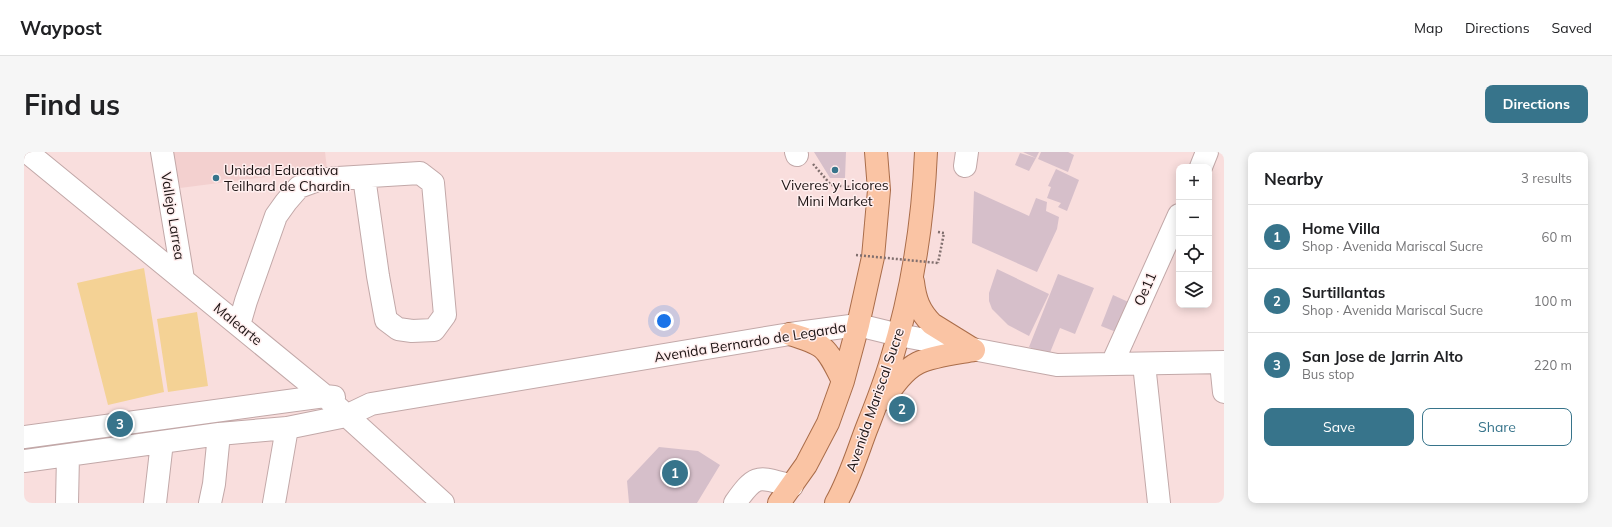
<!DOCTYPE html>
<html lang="en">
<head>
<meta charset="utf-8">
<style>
	:root { --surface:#fff; --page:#f6f6f6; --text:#202124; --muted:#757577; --line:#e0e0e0; --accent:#37748b }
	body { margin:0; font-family:Mulish,sans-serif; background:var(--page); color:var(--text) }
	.controls { position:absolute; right:12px; top:12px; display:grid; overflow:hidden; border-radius:8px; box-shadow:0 2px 10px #0003 }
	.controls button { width:36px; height:36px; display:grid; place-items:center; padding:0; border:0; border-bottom:1px solid var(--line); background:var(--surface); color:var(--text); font:20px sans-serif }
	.you { position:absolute; left:640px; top:169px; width:14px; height:14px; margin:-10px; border:3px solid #fff; border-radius:50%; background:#1a73e8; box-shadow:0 0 0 6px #1a73e833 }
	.badge { display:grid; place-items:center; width:26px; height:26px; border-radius:50%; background:var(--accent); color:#fff; font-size:13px; font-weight:700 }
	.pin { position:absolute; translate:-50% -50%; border:2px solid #fff; box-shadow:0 1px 4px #0006 }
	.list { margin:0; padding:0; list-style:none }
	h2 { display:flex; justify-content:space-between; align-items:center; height:52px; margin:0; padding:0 16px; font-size:17px }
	h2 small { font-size:13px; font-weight:400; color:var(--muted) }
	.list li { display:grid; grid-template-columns:26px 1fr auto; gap:12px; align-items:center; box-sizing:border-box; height:64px; padding:0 16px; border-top:1px solid var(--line) }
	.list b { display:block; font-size:15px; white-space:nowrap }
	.list p { margin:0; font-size:13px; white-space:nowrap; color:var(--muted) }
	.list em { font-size:13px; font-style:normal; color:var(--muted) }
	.actions { display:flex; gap:8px; padding:12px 16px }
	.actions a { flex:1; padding:9px 0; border:1px solid var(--accent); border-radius:8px; text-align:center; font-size:14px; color:var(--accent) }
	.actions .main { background:var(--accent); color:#fff }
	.icon { flex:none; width:22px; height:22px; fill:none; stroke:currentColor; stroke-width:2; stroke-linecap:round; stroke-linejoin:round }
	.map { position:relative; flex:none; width:1200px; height:351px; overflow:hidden; border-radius:8px }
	header { display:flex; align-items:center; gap:24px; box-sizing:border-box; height:56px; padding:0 20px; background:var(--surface); border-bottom:1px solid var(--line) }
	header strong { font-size:19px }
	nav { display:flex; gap:22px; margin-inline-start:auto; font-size:14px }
	.intro { display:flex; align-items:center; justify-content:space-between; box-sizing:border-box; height:96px; padding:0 24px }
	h1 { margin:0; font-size:28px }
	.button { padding:10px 18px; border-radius:8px; background:var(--accent); color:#fff; font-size:14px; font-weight:700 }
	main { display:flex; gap:24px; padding:0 24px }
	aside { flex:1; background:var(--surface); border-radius:8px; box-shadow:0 2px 10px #0003 }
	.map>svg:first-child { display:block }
	.built { fill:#f3d0cf }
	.green { fill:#f4d295 }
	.building { fill:#d6bfca }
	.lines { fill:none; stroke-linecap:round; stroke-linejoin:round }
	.minor-casing { stroke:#c2a8a8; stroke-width:24 }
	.major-casing { stroke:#aa6d4a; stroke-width:24 }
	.path { stroke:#806f6e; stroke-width:2.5; stroke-dasharray:2 2; stroke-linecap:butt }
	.minor { stroke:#fff; stroke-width:22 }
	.major { stroke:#fac4a4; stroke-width:22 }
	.path-bridge { stroke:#806f6e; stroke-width:2.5; stroke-dasharray:2 2; stroke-linecap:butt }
	.poi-dot { fill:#37748b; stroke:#fee; stroke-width:1.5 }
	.labels { text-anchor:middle; stroke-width:3; stroke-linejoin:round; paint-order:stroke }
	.poi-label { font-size:14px; fill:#1c1313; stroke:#fee; text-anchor:start }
	.street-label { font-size:14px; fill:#1c1313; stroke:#fee }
</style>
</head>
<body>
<header>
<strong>Waypost</strong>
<nav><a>Map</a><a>Directions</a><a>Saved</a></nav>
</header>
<div class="intro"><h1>Find us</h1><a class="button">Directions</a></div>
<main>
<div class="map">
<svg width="1200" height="351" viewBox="0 0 1200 351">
	<rect width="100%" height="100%" fill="#f9dedd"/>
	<path class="built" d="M149 0H301L303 17 156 36Z"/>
	<path class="green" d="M120 116 140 240 84 253 53 131Z
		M173 160 184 234 144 240 133 167Z"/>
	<path class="building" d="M790 0H822L821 26H806Z
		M999 0H1015L1012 6Z
		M1017 0H1044L1050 3 1044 20 1014 7Z
		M996 1 1012 6 1005 19 991 13Z
		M1032 17 1055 28 1043 59 1034 55 1037 51 1023 46 1027 35 1024 34Z
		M950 39 1005 64 1012 46 1023 50 1022 59 1035 65 1033 77 1013 120 948 91Z
		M973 117 1025 142 1005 184 984 173 968 157 965 149V141Z
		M1034 122 1070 136 1051 182 1036 176 1025 203 1005 195Z
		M1089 143 1111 153 1097 182 1077 174Z
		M635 295 674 299 696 313 673 351H605L603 329Z"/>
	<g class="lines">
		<g class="minor-casing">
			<path id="minor" d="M3 0 301 244 419 351
				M138 0 159 127
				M772 0 773 3
				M941 14 943 0
				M1177 15 1183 0
				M215 173 222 149 252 64 262 50 275 35 294 28 314 26 396 21 409 31 421 163 410 178 388 179 374 177 362 168 354 124 340 25
				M1197 211 1200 240
				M1088 212 1155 63
				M1120 212 1135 351
				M0 285 301 244 310 245
				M0 309 195 282 263 276 322 264 347 252 766 182 834 173 875 183 1033 213 1200 210
				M43 351 44 303
				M131 351 138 290
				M186 351 190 332 195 282
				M250 351 263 276
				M711 351C733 320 734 325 768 334"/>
		</g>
		<g class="major-casing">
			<path id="major" d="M889 130C891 147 895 159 908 172L950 198
				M766 182C802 193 802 195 819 229
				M860 247C869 234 880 218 894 211 908 204 934 201 950 198
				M755 351 782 313 804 271 819 229 834 173 849 105 855 38 852 0
				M812 351C825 328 833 302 842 278 851 255 860 233 867 209 888 141 899 71 902 0"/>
		</g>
		<path class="path" d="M789 12 807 33 837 36
			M914 80 920 81 914 111"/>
		<use href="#minor" class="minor"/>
		<use href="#major" class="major"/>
		<path class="path-bridge" d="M832 103 914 111"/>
	</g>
	<g class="poi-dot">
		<circle cx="811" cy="18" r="4"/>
		<circle cx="192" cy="26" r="4"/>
	</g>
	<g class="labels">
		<g class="poi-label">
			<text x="200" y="23">Unidad Educativa<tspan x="200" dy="16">Teilhard de Chardin</tspan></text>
			<text x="811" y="38" text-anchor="middle">Viveres y Licores<tspan x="811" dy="16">Mini Market</tspan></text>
		</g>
		<g class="street-label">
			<text transform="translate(149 64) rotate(81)" y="5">Vallejo Larrea</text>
			<text transform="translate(1121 137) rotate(-66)" y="5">Oe11</text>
			<text transform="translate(214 172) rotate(39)" y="5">Malearte</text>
			<text transform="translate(726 190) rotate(-9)" y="5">Avenida Bernardo de Legarda</text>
			<text transform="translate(851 248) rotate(-71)" y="5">Avenida Mariscal Sucre</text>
		</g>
	</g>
</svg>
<div class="controls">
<button>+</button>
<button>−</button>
<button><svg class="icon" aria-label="locate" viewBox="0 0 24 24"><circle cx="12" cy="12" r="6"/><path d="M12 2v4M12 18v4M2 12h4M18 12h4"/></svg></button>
<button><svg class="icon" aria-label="layers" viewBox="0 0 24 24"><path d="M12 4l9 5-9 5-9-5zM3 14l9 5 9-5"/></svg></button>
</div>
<div class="you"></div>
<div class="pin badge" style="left:651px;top:321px">1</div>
<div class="pin badge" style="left:878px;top:257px">2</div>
<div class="pin badge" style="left:96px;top:272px">3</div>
</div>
<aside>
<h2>Nearby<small>3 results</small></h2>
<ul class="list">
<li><span class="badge">1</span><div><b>Home Villa</b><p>Shop · Avenida Mariscal Sucre</p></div><em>60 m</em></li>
<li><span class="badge">2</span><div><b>Surtillantas</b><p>Shop · Avenida Mariscal Sucre</p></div><em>100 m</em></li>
<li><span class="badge">3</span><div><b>San Jose de Jarrin Alto</b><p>Bus stop</p></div><em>220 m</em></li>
</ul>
<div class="actions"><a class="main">Save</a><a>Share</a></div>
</aside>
</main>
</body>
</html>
